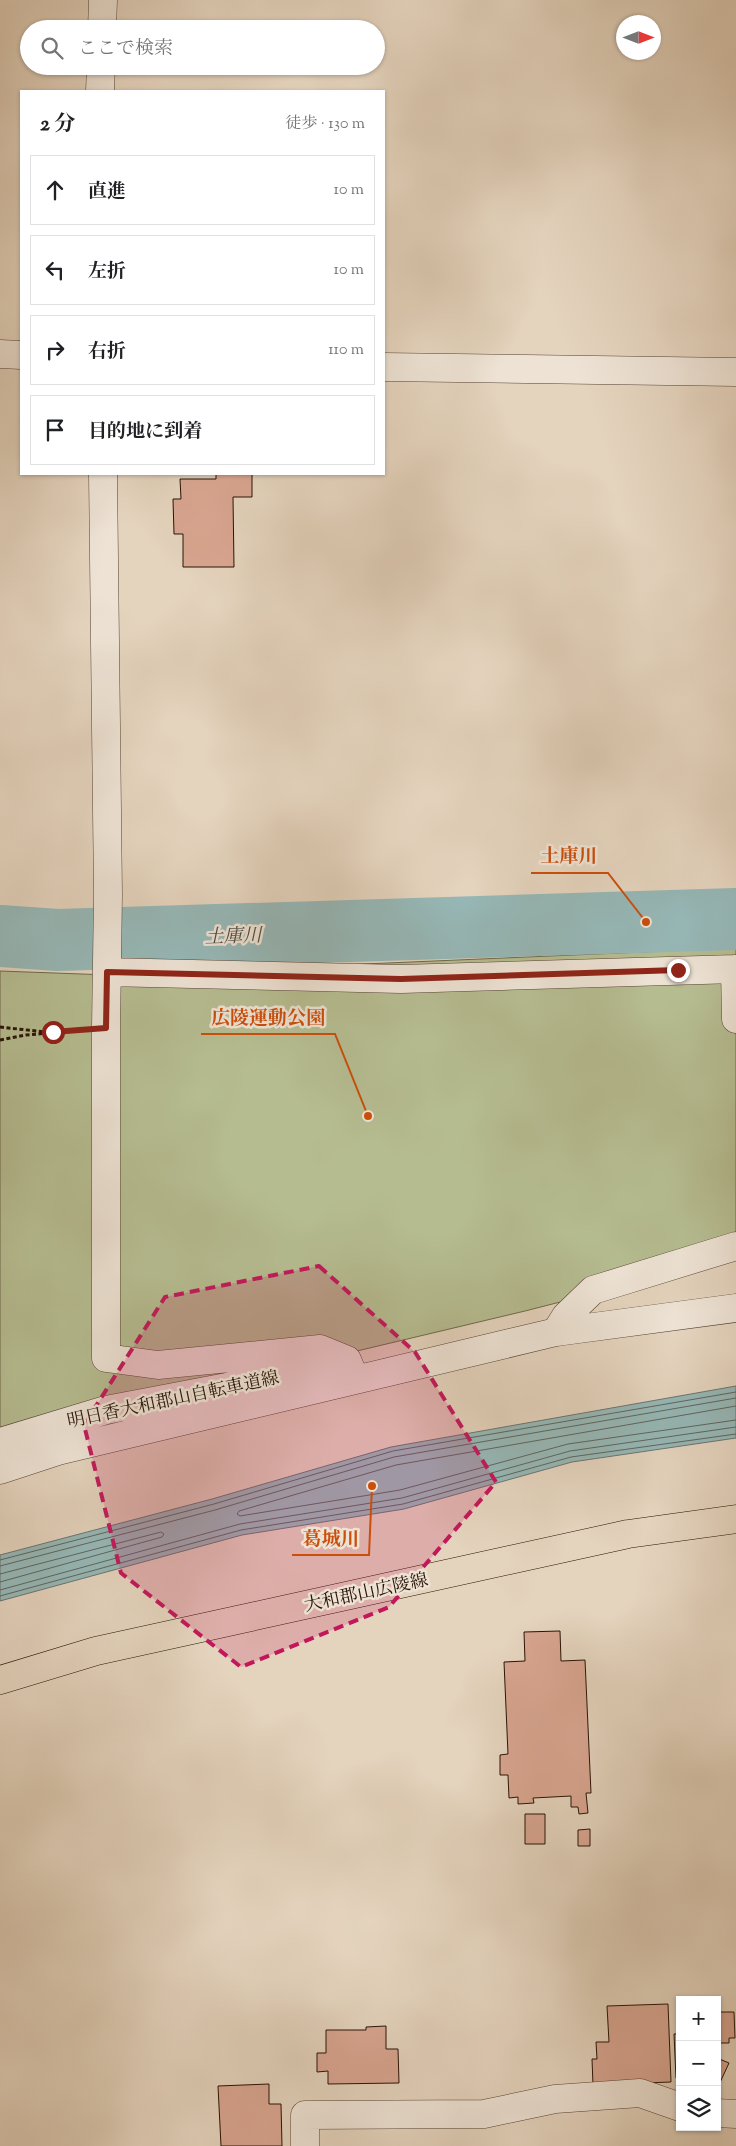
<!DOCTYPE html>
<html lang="ja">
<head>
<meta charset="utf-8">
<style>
	:root { --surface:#fff; --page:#f6f6f6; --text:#202124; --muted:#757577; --line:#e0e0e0 }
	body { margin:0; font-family:"Sorts Mill Goudy","Noto Serif JP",serif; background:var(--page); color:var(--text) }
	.controls { position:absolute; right:15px; bottom:15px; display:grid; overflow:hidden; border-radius:0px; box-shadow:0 1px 4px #0004 }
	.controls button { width:45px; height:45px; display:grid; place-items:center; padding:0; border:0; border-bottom:1px solid var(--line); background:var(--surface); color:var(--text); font:25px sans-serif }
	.compass { position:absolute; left:616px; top:15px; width:45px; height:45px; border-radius:50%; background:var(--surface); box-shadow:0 1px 4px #0004; rotate:90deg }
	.stop { position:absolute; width:15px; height:15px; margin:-11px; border:4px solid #8f2418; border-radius:50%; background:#fff }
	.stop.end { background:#8f2418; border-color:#fff; box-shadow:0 1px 5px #0008 }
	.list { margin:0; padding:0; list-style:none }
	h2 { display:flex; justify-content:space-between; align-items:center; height:65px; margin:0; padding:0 20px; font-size:21px }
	h2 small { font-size:16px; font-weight:400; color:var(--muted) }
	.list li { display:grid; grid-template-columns:32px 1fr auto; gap:15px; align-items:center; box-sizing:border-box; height:70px; margin:0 10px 10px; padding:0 10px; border:1px solid var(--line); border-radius:0px }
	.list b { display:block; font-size:19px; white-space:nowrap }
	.list em { font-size:16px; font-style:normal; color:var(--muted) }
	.icon { flex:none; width:28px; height:28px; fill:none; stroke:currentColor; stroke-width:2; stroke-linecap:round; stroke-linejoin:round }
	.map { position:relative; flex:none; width:736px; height:2146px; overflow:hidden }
	.search { position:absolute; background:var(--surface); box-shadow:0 1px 4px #0004; left:20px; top:20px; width:365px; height:55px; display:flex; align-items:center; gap:12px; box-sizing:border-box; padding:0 18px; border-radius:28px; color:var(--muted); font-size:19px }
	.panel { position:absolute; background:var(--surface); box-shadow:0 1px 4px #0004; left:20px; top:90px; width:365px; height:385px; border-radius:0px }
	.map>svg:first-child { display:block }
	.green { fill:#b5bc90; stroke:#6e684b }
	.water { fill:#96b7b6; stroke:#6a7570 }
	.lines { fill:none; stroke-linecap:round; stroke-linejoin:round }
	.shore { stroke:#5e655e; stroke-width:1 }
	.river { stroke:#96b7b6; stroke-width:62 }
	.building { fill:#d8a590; stroke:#271306 }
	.minor-casing { stroke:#564334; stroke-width:29 }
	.major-casing { stroke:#271306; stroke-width:29 }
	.path { stroke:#271306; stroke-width:3; stroke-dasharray:4 2.5; stroke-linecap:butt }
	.minor { stroke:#ede2d4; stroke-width:28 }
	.major { stroke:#e4d3bd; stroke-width:28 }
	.route { stroke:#8f2418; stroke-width:6 }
	.marked { fill:#c2185b; fill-opacity:0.2; stroke:#c2185b; stroke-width:4; stroke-dasharray:10 6; stroke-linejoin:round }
	.labels { text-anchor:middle; stroke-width:5; stroke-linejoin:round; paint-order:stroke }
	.street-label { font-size:18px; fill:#271306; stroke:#ede2d4 }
	.water-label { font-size:19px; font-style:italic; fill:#4e4c44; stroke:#ede2d4 }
	.leader { fill:none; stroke:#cb4e0b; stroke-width:2 }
	.callout-dot { fill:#cb4e0b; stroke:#ede2d4; stroke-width:2 }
	.callout-label { font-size:19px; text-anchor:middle; font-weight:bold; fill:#cb4e0b; stroke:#ede2d4; stroke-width:5; stroke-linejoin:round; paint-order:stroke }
</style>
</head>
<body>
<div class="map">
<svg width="736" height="2146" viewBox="0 0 736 2146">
	<rect width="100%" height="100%" fill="#e4d3bd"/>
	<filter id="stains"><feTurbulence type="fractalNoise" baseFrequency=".004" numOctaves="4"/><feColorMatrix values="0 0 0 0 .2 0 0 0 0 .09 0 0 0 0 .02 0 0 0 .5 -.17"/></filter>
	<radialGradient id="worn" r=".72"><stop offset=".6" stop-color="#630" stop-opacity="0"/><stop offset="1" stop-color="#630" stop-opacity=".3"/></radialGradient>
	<path class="green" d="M736 948V1257L525 1311 0 1436V971L109 975Z"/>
	<path class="water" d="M736 1386V1438L572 1462 404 1509 242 1535 0 1601V1555L212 1499 391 1447Z"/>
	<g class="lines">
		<path class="shore" d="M736 1406 396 1465 239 1511 237 1514 240 1516 400 1490 568 1444 736 1420
			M0 1560 214 1504 393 1451 736 1392
			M0 1566 215 1510 394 1457 736 1398
			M0 1574 161 1532 164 1534 162 1537 0 1582
			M0 1590 240 1524 402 1498 570 1451 736 1427
			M0 1596 241 1530 403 1504 571 1457 736 1434"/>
		<path class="river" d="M0 936 58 940 736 919"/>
	</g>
	<path class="building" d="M216 474H252V497H233L234 567H183V534H174L173 499H181L180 479H216Z
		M560 1631 561 1661 585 1660 591 1793H586L588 1813 579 1814 578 1807H571V1796L533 1798 534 1803 518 1804V1797L509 1798 508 1775H500V1755L508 1754 504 1662 525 1661 524 1632Z
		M525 1814H545V1844H525Z
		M590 1829V1846H578V1830Z
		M668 2004 671 2082 593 2085 592 2059H597L596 2042H609L607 2006Z
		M717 2012H734L735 2038H729V2043H717Z
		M386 2026V2049H398L399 2083 328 2084V2071L317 2072V2053H326V2030H366V2027Z
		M674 2034H680V2078H676Z
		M717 2058 729 2063 717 2089Z
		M269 2084V2104H281L282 2146H221L218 2086Z"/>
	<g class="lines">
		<g class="minor-casing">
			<path id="minor" d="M102 29 103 0
				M100 91 101 66
				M0 354 21 355
				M384 367 736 372
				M103 474 108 895 106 1028V1358L158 1365 320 1349 347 1360 355 1379
				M735 969 736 1019
				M107 972 401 979 736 969
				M556 1332 566 1316 593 1290 736 1246
				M0 1442 106 1410 227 1387 338 1362
				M0 1470 58 1451 556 1332 736 1308
				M717 2113 736 2114
				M305 2146V2115L484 2114 555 2099 640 2093 680 2107"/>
		</g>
		<g class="major-casing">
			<path id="major" d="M0 1680 96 1651 628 1534 736 1519"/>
		</g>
		<path class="path" d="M0 1027 45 1032
			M0 1040 26 1035 74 1031"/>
		<use href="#minor" class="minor"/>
		<use href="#major" class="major"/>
	</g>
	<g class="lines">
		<path class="route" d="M53 1032 106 1028 107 972 401 979 678 970"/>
	</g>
	<path class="marked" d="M319 1266 415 1352 496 1482 389 1607 241 1667 121 1573 84 1425 165 1297Z"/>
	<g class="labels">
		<g class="street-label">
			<text transform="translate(173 1399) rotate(-12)" y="6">明日香大和郡山自転車道線</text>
			<text transform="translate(366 1592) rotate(-12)" y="6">大和郡山広陵線</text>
		</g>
		<g class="water-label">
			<text transform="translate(233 935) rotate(-2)" y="7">土庫川</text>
		</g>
	</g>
	<path class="leader" d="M646 922L608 873H531M368 1116L335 1034H201M372 1486L369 1555H292"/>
	<g class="callout-dot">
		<circle cx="646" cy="922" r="5"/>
		<circle cx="368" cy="1116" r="5"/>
		<circle cx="372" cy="1486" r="5"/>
	</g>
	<g class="callout-label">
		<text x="569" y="862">土庫川</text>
		<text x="268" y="1024">広陵運動公園</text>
		<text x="331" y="1545">葛城川</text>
	</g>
	<rect width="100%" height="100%" filter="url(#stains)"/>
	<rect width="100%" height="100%" fill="url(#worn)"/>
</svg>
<div class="controls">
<button>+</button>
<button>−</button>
<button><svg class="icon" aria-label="layers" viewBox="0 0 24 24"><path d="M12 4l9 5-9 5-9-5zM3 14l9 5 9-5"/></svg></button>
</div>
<svg class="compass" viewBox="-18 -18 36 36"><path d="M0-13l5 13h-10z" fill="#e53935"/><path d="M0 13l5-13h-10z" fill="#757577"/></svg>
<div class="stop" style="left:53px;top:1032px"></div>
<div class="stop end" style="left:678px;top:970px"></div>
<div class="search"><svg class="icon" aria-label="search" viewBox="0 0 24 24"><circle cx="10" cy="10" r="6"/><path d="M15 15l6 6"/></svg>ここで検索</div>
<section class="panel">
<h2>2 分<small>徒歩 · 130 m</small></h2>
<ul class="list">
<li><svg class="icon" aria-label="ahead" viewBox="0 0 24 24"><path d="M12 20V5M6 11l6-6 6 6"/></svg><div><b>直進</b></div><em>10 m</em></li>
<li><svg class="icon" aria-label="left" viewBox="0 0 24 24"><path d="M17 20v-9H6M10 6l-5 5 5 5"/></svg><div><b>左折</b></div><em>10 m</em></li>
<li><svg class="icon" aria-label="right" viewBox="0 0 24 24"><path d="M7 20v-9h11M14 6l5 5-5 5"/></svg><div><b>右折</b></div><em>110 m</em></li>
<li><svg class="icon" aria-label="arrive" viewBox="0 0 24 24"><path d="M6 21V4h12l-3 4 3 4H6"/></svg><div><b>目的地に到着</b></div></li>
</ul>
</section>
</div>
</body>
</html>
